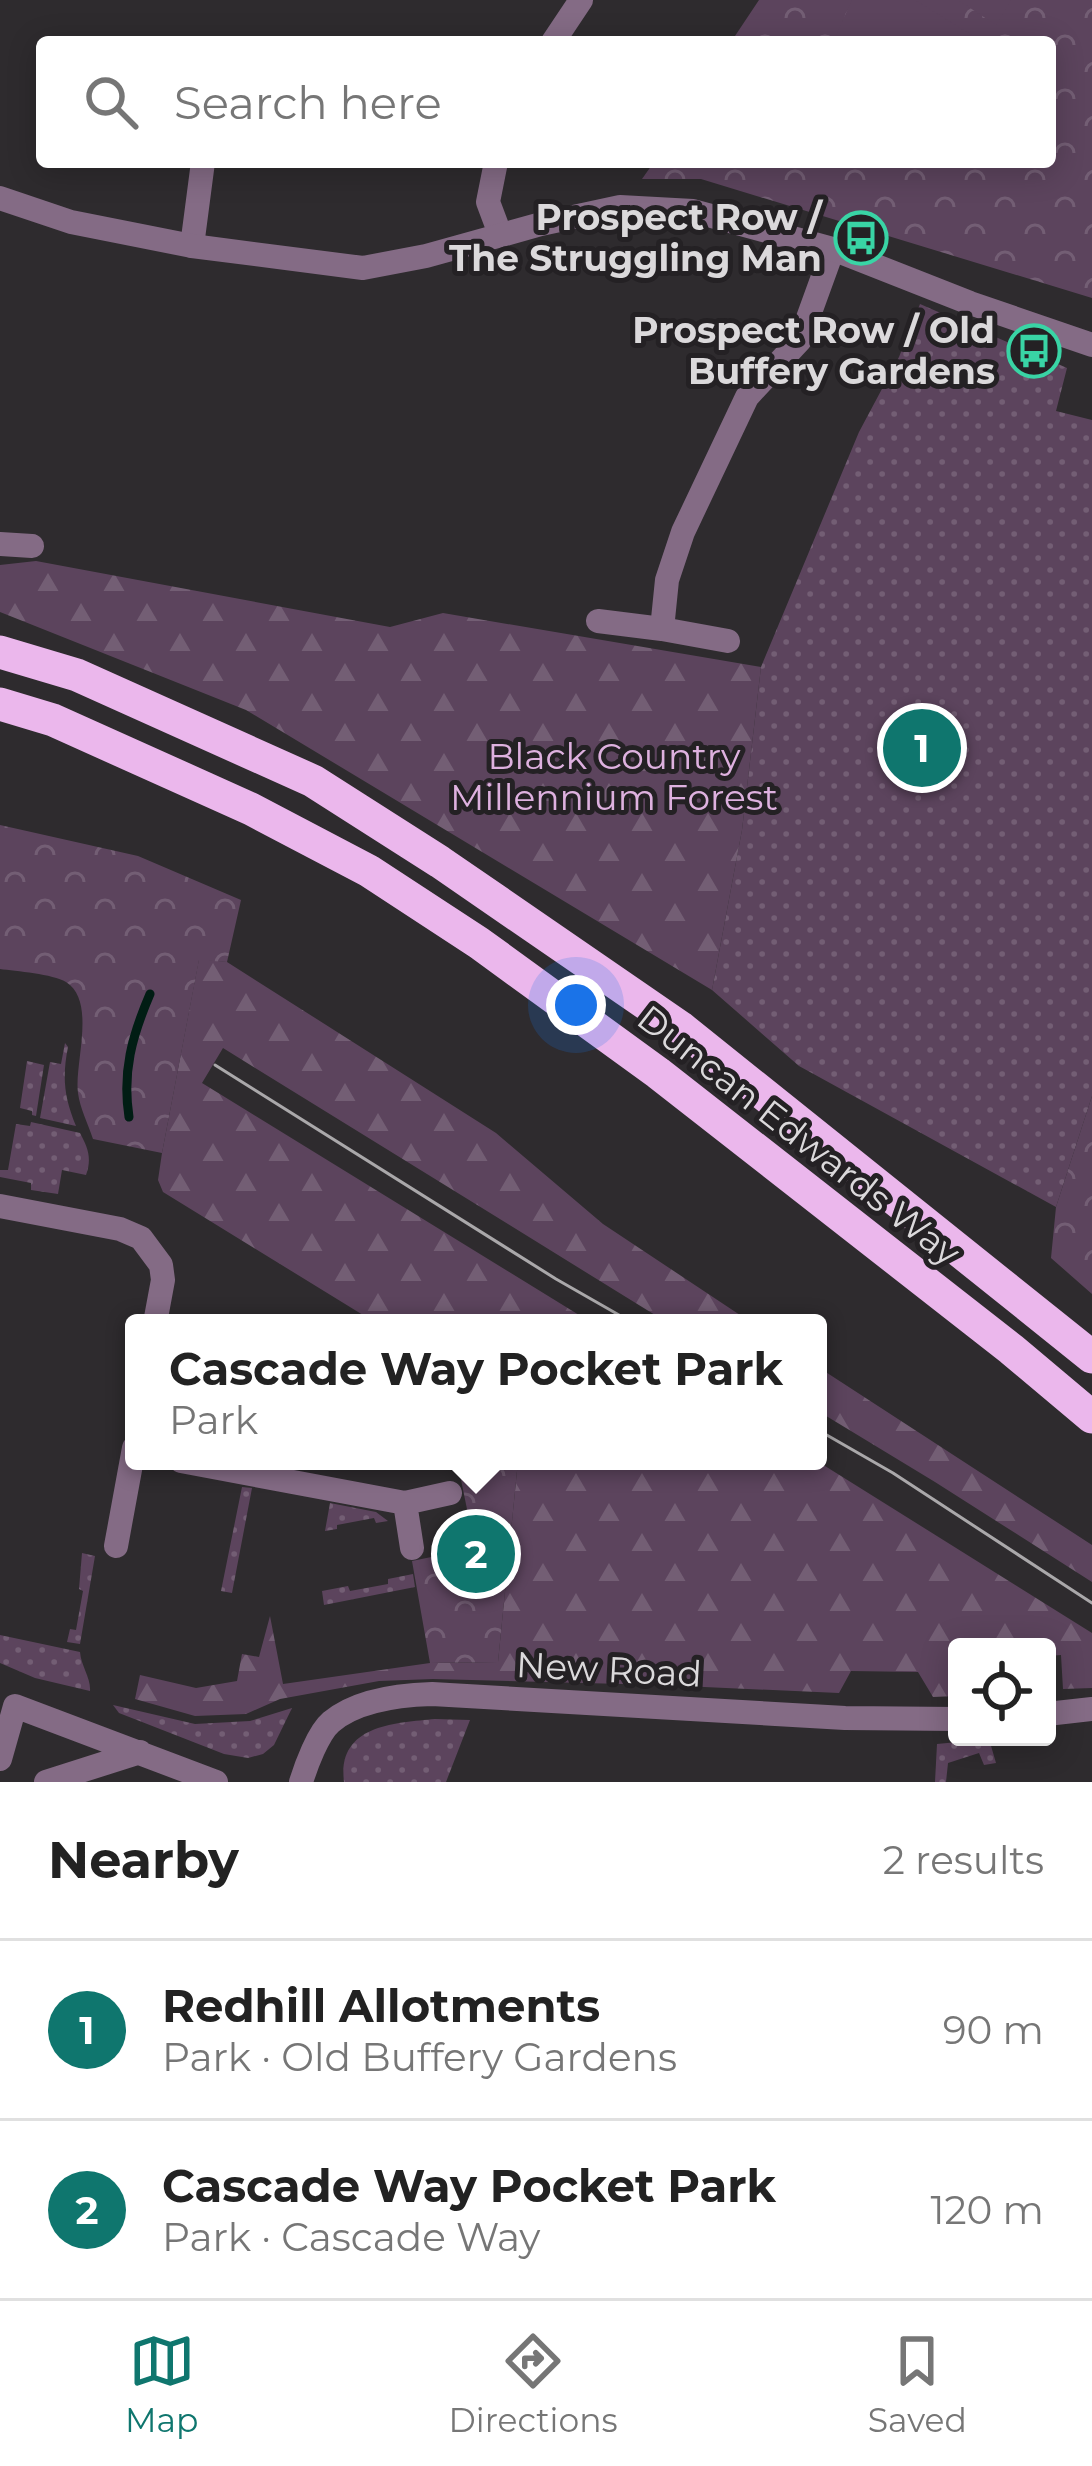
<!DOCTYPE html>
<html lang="en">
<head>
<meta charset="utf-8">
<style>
	:root { --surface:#fff; --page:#f2f2f2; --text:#222; --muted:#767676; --line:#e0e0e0; --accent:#0f766e }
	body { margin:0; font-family:Montserrat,sans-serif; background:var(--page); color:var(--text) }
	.controls { position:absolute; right:36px; bottom:36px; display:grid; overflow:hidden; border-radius:12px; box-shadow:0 6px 30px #0003 }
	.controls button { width:108px; height:108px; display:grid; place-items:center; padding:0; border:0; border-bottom:3px solid var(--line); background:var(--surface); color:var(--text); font:60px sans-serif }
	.you { position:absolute; left:576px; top:1005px; width:42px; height:42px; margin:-30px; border:9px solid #fff; border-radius:50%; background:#1a73e8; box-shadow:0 0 0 18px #1a73e833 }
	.badge { display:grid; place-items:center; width:78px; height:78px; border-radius:50%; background:var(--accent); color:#fff; font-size:39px; font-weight:700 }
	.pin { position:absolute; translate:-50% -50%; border:6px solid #fff; box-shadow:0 3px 12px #0006 }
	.popup { position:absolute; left:125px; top:1314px; width:702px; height:156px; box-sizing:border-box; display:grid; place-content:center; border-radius:12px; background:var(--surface); filter:drop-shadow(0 3px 9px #0005); font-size:39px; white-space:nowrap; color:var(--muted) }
	.popup b { font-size:45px; color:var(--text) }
	.popup::after { content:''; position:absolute; left:50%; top:100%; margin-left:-24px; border:24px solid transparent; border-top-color:var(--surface) }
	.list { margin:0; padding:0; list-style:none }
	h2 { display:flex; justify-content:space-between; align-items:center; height:156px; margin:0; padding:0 48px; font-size:51px }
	h2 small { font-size:39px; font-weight:400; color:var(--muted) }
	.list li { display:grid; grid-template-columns:78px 1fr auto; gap:36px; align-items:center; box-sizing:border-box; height:180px; padding:0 48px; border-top:3px solid var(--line) }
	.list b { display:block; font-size:45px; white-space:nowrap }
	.list p { margin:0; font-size:39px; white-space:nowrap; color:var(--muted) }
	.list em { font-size:39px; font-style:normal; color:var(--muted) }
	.icon { flex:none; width:66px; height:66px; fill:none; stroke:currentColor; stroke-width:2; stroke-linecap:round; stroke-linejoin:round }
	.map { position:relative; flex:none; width:1092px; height:1782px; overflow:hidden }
	.search { position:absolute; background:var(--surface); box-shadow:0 6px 30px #0003; left:36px; right:36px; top:36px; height:132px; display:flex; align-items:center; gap:30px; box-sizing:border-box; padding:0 42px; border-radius:12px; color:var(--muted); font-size:45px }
	.sheet { height:516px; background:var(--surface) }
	nav { display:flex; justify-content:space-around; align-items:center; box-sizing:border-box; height:168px; border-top:3px solid var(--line); background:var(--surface); font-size:33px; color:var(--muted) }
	nav a { display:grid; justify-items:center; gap:6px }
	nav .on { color:var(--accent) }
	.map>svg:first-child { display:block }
	.grass { fill:url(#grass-dots) }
	.forest { fill:url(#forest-firs) }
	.park { fill:url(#park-crowns) }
	.pitch { fill:#5c445d }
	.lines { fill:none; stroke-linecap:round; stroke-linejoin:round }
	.stream { stroke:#011d14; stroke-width:9 }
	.minor { stroke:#846b85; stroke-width:24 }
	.tertiary { stroke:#846b85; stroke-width:24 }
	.trunk { stroke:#ebb7ec; stroke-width:33 }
	.tram { stroke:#aaa8aa; stroke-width:3 }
	.labels { text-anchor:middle; stroke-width:10; stroke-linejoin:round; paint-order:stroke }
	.poi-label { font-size:36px; font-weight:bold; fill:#dbd9db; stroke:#242124; text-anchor:end }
	.park-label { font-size:36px; fill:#deb1df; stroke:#242124 }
	.street-label { font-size:36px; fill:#dbd9db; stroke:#242124 }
</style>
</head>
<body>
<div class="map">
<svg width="1092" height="1782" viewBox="0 0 1092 1782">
	<defs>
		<pattern id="grass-dots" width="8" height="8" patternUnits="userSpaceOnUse" patternTransform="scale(3)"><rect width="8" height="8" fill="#5c445d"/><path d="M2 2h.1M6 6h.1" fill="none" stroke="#735e74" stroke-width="1.8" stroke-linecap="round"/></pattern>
		<pattern id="forest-firs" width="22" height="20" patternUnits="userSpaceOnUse" patternTransform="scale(3)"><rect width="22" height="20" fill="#5c445d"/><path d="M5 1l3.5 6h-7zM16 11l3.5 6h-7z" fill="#735e74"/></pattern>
		<pattern id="park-crowns" width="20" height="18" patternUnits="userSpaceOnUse" patternTransform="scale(3)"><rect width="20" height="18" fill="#5c445d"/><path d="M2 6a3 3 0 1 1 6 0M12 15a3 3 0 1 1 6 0" fill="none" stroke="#735e74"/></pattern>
	</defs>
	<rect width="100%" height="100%" fill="#2e2b2e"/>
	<path class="grass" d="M920 304 1067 368 1056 411 1092 420V1096L1056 1207 799 1066 712 990 742 830 761 667 859 432 899 357Z
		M65 1043 68 1047C62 1077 64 1097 76 1126L40 1118 50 1062 61 1064Z
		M27 1061 44 1065 36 1116 32 1115V1111L20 1108Z
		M31 1122 80 1133C88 1148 92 1158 86 1175L62 1170 58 1194 31 1190V1183L0 1177V1170H8L16 1124 30 1126Z
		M242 1487 252 1488 232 1593 221 1591Z
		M330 1503 376 1512 388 1521 376 1523 374 1518 337 1525V1529L325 1531Z
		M82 1553 95 1556 80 1644 67 1642 70 1629 76 1630 83 1591 79 1589Z
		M413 1574 415 1587 324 1605 322 1591 348 1586 350 1591 388 1584V1579Z
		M0 1635 80 1652C81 1666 91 1678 90 1691L35 1678 0 1663Z
		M113 1705 195 1724 250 1721 292 1708 274 1745 263 1754 248 1758 224 1754 119 1713Z
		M435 1719 470 1720 446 1782H344C337 1725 394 1723 435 1719Z
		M989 1739 996 1763 984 1765 979 1753 948 1763 946 1782H935L937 1744Z"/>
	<path class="forest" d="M36 561 390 627 443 613 761 667 742 830 712 990 246 710 0 612V565Z
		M199 959 227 962 496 1133 603 1224 752 1323H668L223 1048 202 1083 592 1323H376L163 1192 158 1180 162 1153Z
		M818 1367 1092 1545V1582L935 1482 818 1411Z
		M518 1461H817L1092 1633V1688L1063 1689 1061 1655 1047 1656V1647H957V1696L933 1697 918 1672 851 1671 839 1693 661 1685 433 1679 379 1681 280 1699 246 1714 195 1716 135 1699 140 1675 196 1688 237 1681 242 1654 259 1657 270 1616 283 1684 430 1663 498 1662Z"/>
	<path class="park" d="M759 0H1092V298L701 179H642L654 162H1050V42H731Z
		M0 825 138 856 241 900 227 962 199 960 162 1153 93 1139C88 1124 80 1108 78 1093 74 1064 97 1001 66 982 53 974 16 971 0 969Z
		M1092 1096V1294L1051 1258 1056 1207Z
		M501 1461H518L498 1662 430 1663 412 1561 475 1548 459 1470Z"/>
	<path class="pitch" d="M852 0H915L973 36 969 42H833Z
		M958 0H1011L996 25Z"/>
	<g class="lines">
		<path class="stream" d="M129 1117C122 1072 132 1036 150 994"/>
		<path class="minor" d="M553 42 581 0
			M496 162 488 202 500 234
			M192 246 203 162
			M0 544 32 546
			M598 621 662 629 728 641
			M662 629 667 580 683 532 747 397 800 340 833 249
			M0 1206 120 1229 141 1238 161 1265 163 1280 155 1323
			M181 1461 405 1503
			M116 1546 134 1448
			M412 1548 405 1503 450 1493"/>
		<path class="tertiary" d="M0 198 71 222 192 246 363 268 426 256 541 224 620 207 693 211 833 249 970 303 1092 345
			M1047 1714 1092 1709
			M0 1759 15 1706 216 1782
			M46 1782 140 1752
			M301 1782C306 1766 318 1733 331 1722 357 1700 399 1695 432 1694L845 1718 957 1719"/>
		<path class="trunk" d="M0 652 77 675 313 781 440 862 680 1027 1092 1357
			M0 704 53 720 251 809 369 871 479 943 658 1073 1011 1349 1092 1417"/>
		<path class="tram" d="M215 1065 556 1279 633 1323
			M818 1430 893 1473 1092 1603"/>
	</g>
	<defs>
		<g id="bus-ring" transform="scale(2.7)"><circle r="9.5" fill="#242124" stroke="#39d4a5" stroke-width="1.5"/><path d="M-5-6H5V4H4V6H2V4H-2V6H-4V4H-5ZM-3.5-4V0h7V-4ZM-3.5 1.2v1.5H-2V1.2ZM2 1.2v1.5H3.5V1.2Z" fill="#39d4a5"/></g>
	</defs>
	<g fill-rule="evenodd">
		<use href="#bus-ring" x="861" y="238"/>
		<use href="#bus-ring" x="1034" y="351"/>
	</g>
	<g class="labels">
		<g class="poi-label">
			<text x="822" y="230">Prospect Row /<tspan x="822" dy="41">The Struggling Man</tspan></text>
			<text x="995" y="343">Prospect Row / Old<tspan x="995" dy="41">Buffery Gardens</tspan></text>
		</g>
		<g class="park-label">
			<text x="614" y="769">Black Country<tspan x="614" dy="41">Millennium Forest</tspan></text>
		</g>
		<g class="street-label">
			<text transform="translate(799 1135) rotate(38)" y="13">Duncan Edwards Way</text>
			<text transform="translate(609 1669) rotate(3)" y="13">New Road</text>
		</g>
	</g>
</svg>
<div class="controls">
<button><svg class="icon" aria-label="locate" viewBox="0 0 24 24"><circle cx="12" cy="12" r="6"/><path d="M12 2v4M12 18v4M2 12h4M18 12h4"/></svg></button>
</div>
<div class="you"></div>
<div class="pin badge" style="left:922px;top:748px">1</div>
<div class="pin badge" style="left:476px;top:1554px">2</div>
<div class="popup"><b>Cascade Way Pocket Park</b>Park</div>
<div class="search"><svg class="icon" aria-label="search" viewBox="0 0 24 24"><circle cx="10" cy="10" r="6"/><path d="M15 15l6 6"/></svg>Search here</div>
</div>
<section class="sheet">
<h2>Nearby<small>2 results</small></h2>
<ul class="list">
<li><span class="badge">1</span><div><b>Redhill Allotments</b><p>Park · Old Buffery Gardens</p></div><em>90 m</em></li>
<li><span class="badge">2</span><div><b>Cascade Way Pocket Park</b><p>Park · Cascade Way</p></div><em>120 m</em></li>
</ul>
</section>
<nav>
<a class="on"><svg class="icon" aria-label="map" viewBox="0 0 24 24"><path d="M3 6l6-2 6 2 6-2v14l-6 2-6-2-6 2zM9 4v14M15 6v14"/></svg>Map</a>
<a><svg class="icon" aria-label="directions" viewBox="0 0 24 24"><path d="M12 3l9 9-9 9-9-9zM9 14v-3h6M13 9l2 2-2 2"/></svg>Directions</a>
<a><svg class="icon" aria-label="saved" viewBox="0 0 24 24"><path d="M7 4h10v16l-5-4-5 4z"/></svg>Saved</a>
</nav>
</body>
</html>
